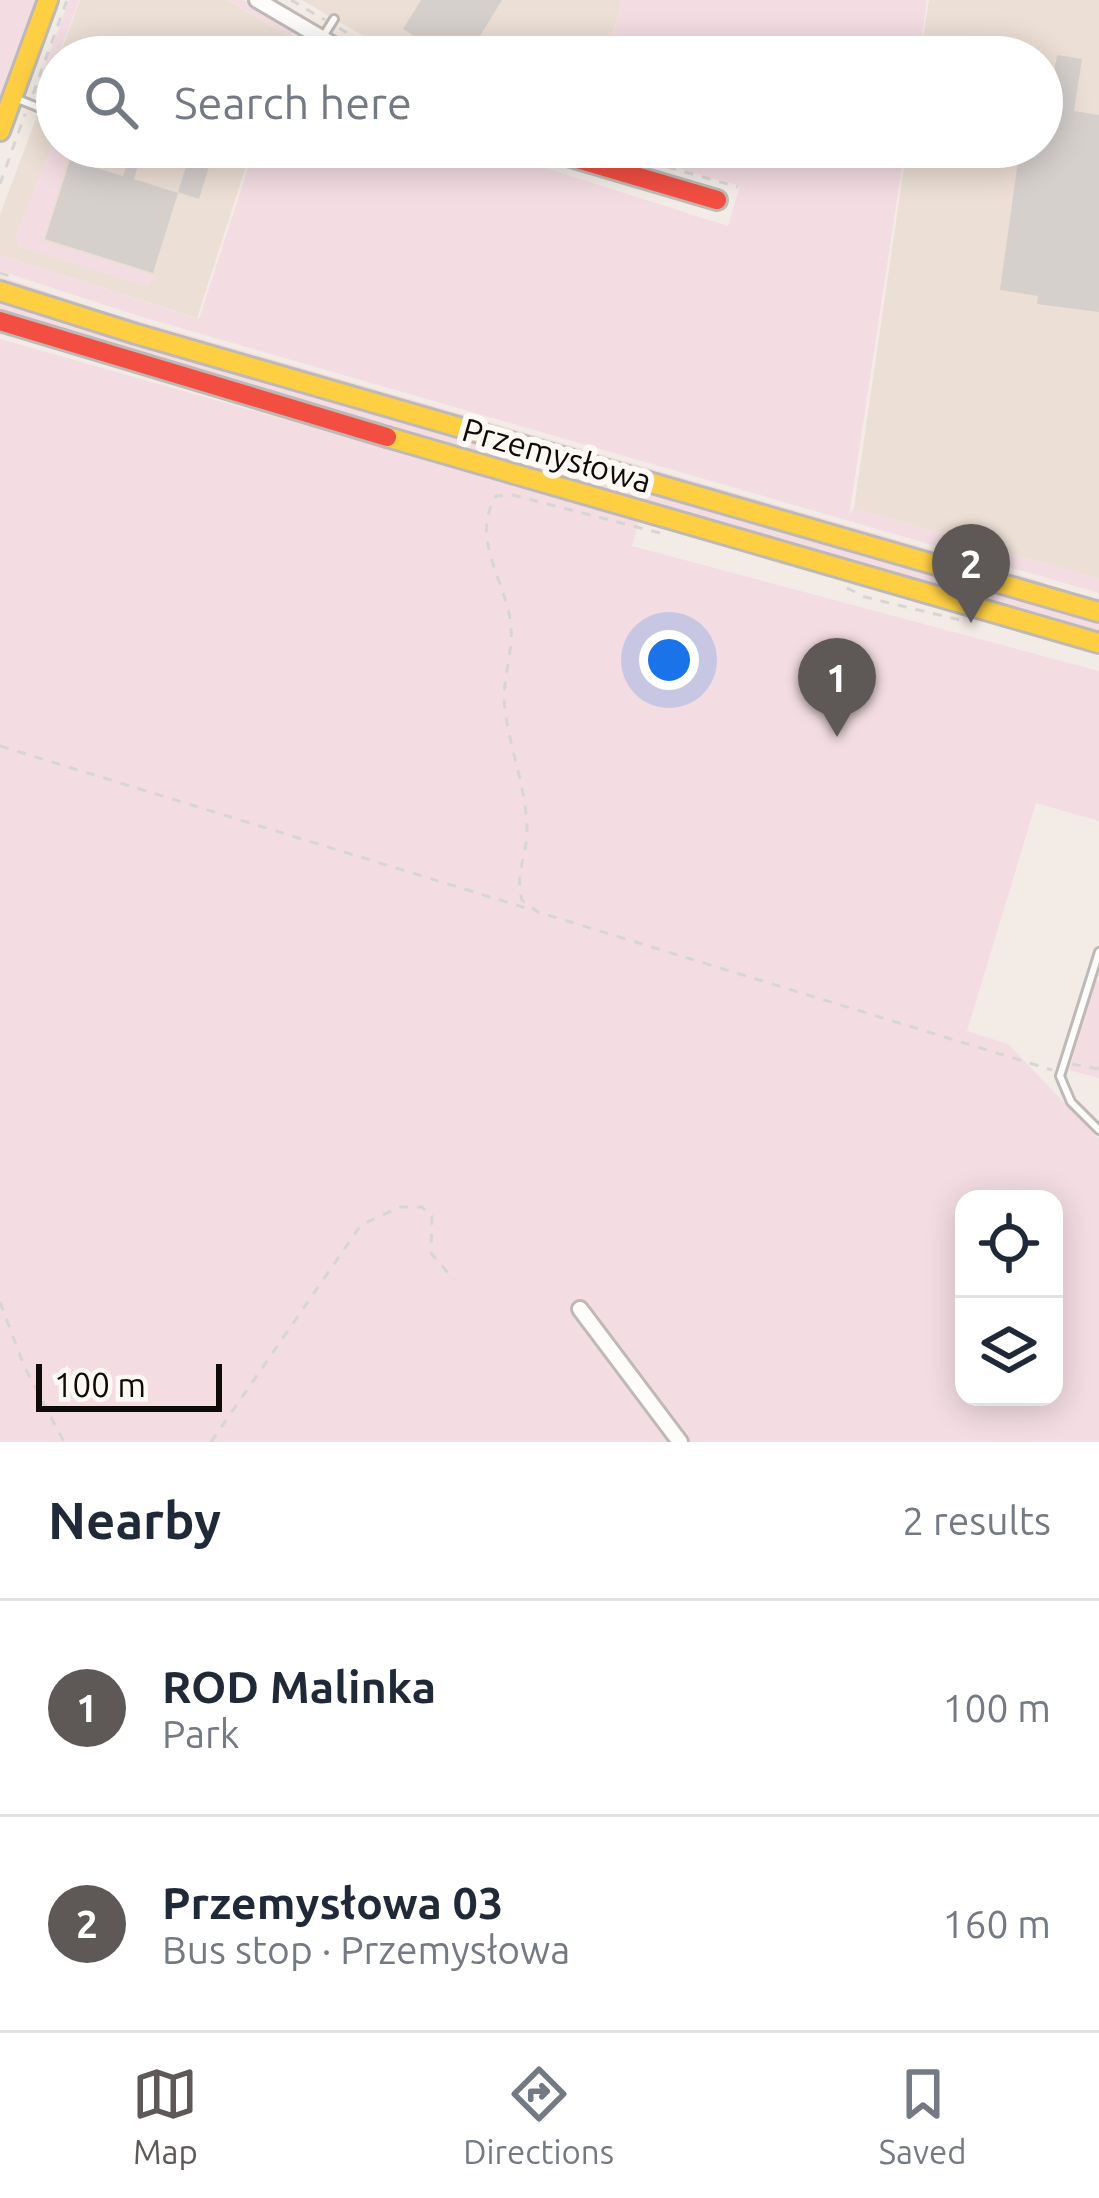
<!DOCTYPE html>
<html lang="en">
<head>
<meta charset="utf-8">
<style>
	:root { --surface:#fff; --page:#f6f6f7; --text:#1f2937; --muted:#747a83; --line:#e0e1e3; --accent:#5e5956 }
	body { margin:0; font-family:Ubuntu,sans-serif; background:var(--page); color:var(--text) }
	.controls { position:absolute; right:36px; bottom:36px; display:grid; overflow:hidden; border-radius:24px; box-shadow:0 6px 30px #0003 }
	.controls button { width:108px; height:108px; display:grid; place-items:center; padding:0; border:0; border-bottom:3px solid var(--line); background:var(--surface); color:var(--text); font:60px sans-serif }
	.scale { position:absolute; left:36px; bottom:30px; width:186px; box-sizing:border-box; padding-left:12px; border:6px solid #0f0b08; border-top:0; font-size:33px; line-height:42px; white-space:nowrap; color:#0f0b08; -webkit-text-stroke:9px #fef9f5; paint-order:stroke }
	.you { position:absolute; left:669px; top:660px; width:42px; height:42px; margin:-30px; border:9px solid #fff; border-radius:50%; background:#1a73e8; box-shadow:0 0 0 18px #1a73e833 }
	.badge { display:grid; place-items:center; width:78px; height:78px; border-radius:50%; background:var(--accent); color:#fff; font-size:39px; font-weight:700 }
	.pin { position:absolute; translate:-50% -99px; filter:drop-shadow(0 3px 6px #0008) }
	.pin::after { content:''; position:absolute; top:63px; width:42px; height:36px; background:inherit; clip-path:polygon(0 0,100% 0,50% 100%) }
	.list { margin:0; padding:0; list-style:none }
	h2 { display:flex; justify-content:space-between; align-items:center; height:156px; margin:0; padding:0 48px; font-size:51px }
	h2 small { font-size:39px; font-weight:400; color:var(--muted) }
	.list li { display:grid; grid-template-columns:78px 1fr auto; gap:36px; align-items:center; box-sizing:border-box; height:216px; padding:0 48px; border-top:3px solid var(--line) }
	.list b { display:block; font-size:45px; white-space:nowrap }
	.list p { margin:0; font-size:39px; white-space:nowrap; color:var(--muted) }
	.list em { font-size:39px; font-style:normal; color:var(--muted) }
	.icon { flex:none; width:66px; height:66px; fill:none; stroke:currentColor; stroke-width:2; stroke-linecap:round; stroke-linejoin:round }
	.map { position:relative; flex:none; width:1099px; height:1442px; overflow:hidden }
	.search { position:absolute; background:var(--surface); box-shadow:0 6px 30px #0003; left:36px; right:36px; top:36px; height:132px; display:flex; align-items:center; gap:30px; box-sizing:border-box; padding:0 42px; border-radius:66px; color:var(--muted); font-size:45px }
	.sheet { height:588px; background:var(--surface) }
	nav { display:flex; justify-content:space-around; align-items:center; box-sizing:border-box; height:168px; border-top:3px solid var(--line); background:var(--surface); font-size:33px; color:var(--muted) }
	nav a { display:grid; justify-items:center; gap:6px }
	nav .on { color:var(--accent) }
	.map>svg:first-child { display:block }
	.built { fill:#ecdfd5 }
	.green { fill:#f3dde3; fill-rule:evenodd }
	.building { fill:#d6d0cd }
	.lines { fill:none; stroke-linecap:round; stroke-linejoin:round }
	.lane-casing { stroke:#beb9b5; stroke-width:12 }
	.street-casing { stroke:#beb9b5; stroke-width:20 }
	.slow-casing { stroke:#beb9b5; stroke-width:24 }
	.jam-casing { stroke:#beb9b5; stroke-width:24 }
	.path { stroke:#d8d6d4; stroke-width:3; stroke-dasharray:9 9; stroke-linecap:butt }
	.lane { stroke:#fdfcfb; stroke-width:6 }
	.street { stroke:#fdfcfb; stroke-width:14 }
	.slow { stroke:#ffcf43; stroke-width:18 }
	.jam { stroke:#f24e42; stroke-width:18 }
	.labels { text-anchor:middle; stroke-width:12; stroke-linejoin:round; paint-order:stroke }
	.street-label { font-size:33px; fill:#0f0b08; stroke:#fef9f5 }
</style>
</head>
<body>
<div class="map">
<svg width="1099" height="1442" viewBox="0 0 1099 1442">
	<rect width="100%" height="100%" fill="#f2ebe6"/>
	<path class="built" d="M80 0H227L288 35 281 57H59Z
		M302 0H622L606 57H399Z
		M929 0H1099V579L854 508 907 147H1042V57H920Z
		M57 63V147H252L197 318 0 255V215Z"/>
	<path class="green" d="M0 0H40L0 99Z
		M69 0H79L43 97 35 93Z
		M228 0H243L293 29 291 34 328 57H284L290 36Z
		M622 0H927L919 57H607Z
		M52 144 71 148 43 241 153 275 149 287 19 247 15 237Z
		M255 147H480L728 226 740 186 605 147H905L849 516 854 508 1099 579V593L139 316 0 271V255L199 319Z
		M0 276 91 307 1047 583H1029L136 326 0 281Z
		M0 299 130 342 1099 621V634L83 341 0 313Z
		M0 339 639 520 632 546 1099 671V821L1036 803 967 1031 1008 1044 1099 1139V1442H686L582 1303 573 1311 673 1442H0ZM964 1199H1054V1397H964Z
		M1096 979 1099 980V1078L1069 1070Z"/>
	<path class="building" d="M421 0H502L467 57H448L403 29Z
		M1057 55 1082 59 1074 111 1099 115V312L1037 304 1038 296 1000 290 1020 147H1042V126L1046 127Z
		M192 147H215L199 199 178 192Z
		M70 160 123 176 128 161 138 165 134 179 178 193 153 273 45 239Z"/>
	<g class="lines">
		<g class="lane-casing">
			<path id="lane" d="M324 35 334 19
				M15 98 40 108
				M1099 952 1060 1076 1071 1102 1099 1130"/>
		</g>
		<g class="street-casing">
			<path id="street" d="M257 0 354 57
				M580 1309 680 1442"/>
		</g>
		<g class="slow-casing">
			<path id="slow" d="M0 131 48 0
				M0 291 136 334 1099 612
				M387 437 1099 643"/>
		</g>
		<g class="jam-casing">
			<path id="jam" d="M537 147 717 200
				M0 321 387 437"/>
		</g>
		<path class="path" d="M291 0 325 20
			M339 28 388 57
			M33 94 67 0
			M598 147 738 187
			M0 184 25 114
			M0 273 15 278
			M660 533 513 495 496 496C469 541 508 582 511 628 513 655 501 683 505 710 510 750 526 788 527 828 528 854 514 874 522 900L538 912 1052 1070
			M847 588 865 597 960 620
			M0 746 526 908
			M1072 1064 1099 1069
			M0 1302 24 1366 64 1442
			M211 1442 361 1225 400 1207H422L432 1216 431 1253 454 1280"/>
		<use href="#lane" class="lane"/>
		<use href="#street" class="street"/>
		<use href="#slow" class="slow"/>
		<use href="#jam" class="jam"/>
	</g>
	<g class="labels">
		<g class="street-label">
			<text transform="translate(557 455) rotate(16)" y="12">Przemysłowa</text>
		</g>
	</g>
</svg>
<div class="controls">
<button><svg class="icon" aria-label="locate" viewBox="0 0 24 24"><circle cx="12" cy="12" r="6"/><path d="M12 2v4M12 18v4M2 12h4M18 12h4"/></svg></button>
<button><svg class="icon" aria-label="layers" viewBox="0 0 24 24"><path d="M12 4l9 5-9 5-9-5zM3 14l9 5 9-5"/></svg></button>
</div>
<div class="scale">100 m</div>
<div class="you"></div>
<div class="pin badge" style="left:837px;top:737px">1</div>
<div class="pin badge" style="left:971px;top:623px">2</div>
<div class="search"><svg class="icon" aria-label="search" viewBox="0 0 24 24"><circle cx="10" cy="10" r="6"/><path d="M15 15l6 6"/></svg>Search here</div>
</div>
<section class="sheet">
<h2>Nearby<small>2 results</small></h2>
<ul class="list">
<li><span class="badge">1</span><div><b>ROD Malinka</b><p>Park</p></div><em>100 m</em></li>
<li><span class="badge">2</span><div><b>Przemysłowa 03</b><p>Bus stop · Przemysłowa</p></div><em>160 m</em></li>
</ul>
</section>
<nav>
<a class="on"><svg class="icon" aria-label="map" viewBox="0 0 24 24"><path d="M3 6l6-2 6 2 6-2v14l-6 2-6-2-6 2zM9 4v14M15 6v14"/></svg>Map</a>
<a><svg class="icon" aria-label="directions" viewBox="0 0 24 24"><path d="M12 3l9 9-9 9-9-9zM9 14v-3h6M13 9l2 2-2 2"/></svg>Directions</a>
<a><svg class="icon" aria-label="saved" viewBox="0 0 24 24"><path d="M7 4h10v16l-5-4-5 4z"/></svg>Saved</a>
</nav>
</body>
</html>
